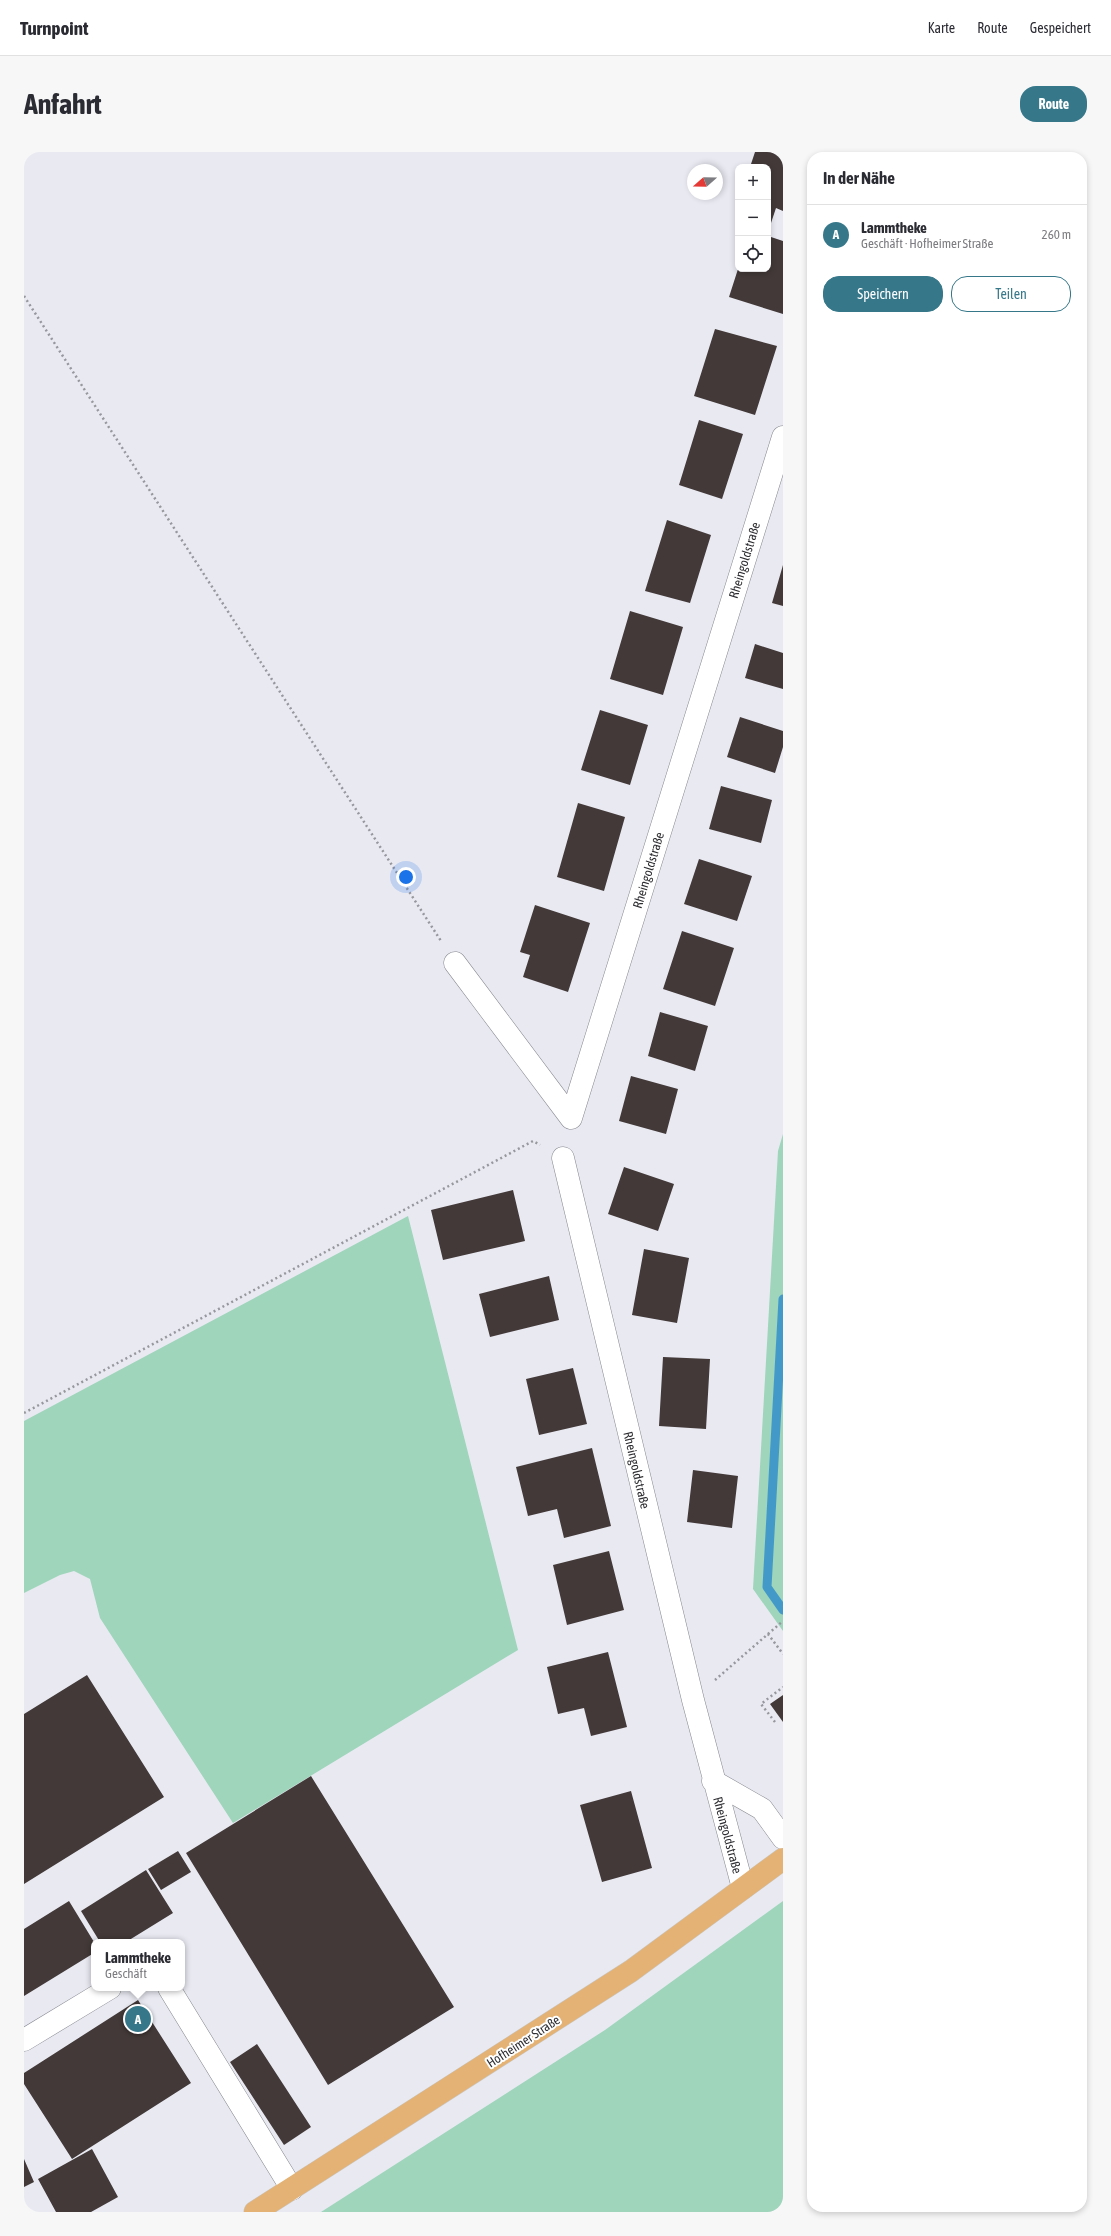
<!DOCTYPE html>
<html lang="de">
<head>
<meta charset="utf-8">
<style>
	:root { --surface:#fff; --page:#f7f7f7; --text:#2b2b33; --muted:#7c7c81; --line:#e1e1e2; --accent:#36788a }
	body { margin:0; font-family:"Asap Condensed",sans-serif; background:var(--page); color:var(--text) }
	.controls { position:absolute; right:12px; top:12px; display:grid; overflow:hidden; border-radius:8px; box-shadow:0 2px 6px #0003 }
	.controls button { width:36px; height:36px; display:grid; place-items:center; padding:0; border:0; border-bottom:1px solid var(--line); background:var(--surface); color:var(--text); font:20px sans-serif }
	.compass { position:absolute; left:663px; top:12px; width:36px; height:36px; border-radius:50%; background:var(--surface); box-shadow:0 2px 6px #0003; rotate:250deg }
	.you { position:absolute; left:382px; top:725px; width:14px; height:14px; margin:-10px; border:3px solid #fff; border-radius:50%; background:#1a73e8; box-shadow:0 0 0 6px #1a73e833 }
	.badge { display:grid; place-items:center; width:26px; height:26px; border-radius:50%; background:var(--accent); color:#fff; font-size:13px; font-weight:700 }
	.pin { position:absolute; translate:-50% -50%; border:2px solid #fff; box-shadow:0 1px 4px #0006 }
	.popup { position:absolute; left:67px; top:1787px; width:94px; height:52px; box-sizing:border-box; display:grid; place-content:center; border-radius:8px; background:var(--surface); filter:drop-shadow(0 1px 3px #0005); font-size:13px; white-space:nowrap; color:var(--muted) }
	.popup b { font-size:15px; color:var(--text) }
	.popup::after { content:''; position:absolute; left:50%; top:100%; margin-left:-8px; border:8px solid transparent; border-top-color:var(--surface) }
	.list { margin:0; padding:0; list-style:none }
	h2 { display:flex; justify-content:space-between; align-items:center; height:52px; margin:0; padding:0 16px; font-size:17px }
	h2 small { font-size:13px; font-weight:400; color:var(--muted) }
	.list li { display:grid; grid-template-columns:26px 1fr auto; gap:12px; align-items:center; box-sizing:border-box; height:60px; padding:0 16px; border-top:1px solid var(--line) }
	.list b { display:block; font-size:15px; white-space:nowrap }
	.list p { margin:0; font-size:13px; white-space:nowrap; color:var(--muted) }
	.list em { font-size:13px; font-style:normal; color:var(--muted) }
	.actions { display:flex; gap:8px; padding:12px 16px }
	.actions a { flex:1; padding:9px 0; border:1px solid var(--accent); border-radius:16px; text-align:center; font-size:14px; color:var(--accent) }
	.actions .main { background:var(--accent); color:#fff }
	.icon { flex:none; width:22px; height:22px; fill:none; stroke:currentColor; stroke-width:2; stroke-linecap:round; stroke-linejoin:round }
	.map { position:relative; flex:none; width:759px; height:2060px; overflow:hidden; border-radius:16px }
	header { display:flex; align-items:center; gap:24px; box-sizing:border-box; height:56px; padding:0 20px; background:var(--surface); border-bottom:1px solid var(--line) }
	header strong { font-size:19px }
	nav { display:flex; gap:22px; margin-inline-start:auto; font-size:14px }
	.intro { display:flex; align-items:center; justify-content:space-between; box-sizing:border-box; height:96px; padding:0 24px }
	h1 { margin:0; font-size:28px }
	.button { padding:10px 18px; border-radius:16px; background:var(--accent); color:#fff; font-size:14px; font-weight:700 }
	main { display:flex; gap:24px; padding:0 24px }
	aside { flex:1; background:var(--surface); border-radius:16px; box-shadow:0 2px 6px #0003 }
	.map>svg:first-child { display:block }
	.green { fill:#9ed5bb }
	.lines { fill:none; stroke-linecap:round; stroke-linejoin:round }
	.stream { stroke:#439ac9; stroke-width:9 }
	.building { fill:#423938 }
	.minor-casing { stroke:#86878f; stroke-width:23 }
	.major-casing { stroke:#c9c9ca; stroke-width:23 }
	.path { stroke:#97979e; stroke-width:2.5; stroke-dasharray:2 3; stroke-linecap:butt }
	.minor { stroke:#fff; stroke-width:22 }
	.major { stroke:#e3b274; stroke-width:22 }
	.labels { text-anchor:middle; stroke-width:4; stroke-linejoin:round; paint-order:stroke }
	.street-label { font-size:13px; fill:#2f2f33; stroke:#fff }
</style>
</head>
<body>
<header>
<strong>Turnpoint</strong>
<nav><a>Karte</a><a>Route</a><a>Gespeichert</a></nav>
</header>
<div class="intro"><h1>Anfahrt</h1><a class="button">Route</a></div>
<main>
<div class="map">
<svg width="759" height="2060" viewBox="0 0 759 2060">
	<rect width="100%" height="100%" fill="#e9e9f2"/>
	<path class="green" d="M759 982V1479L729 1437 754 999Z
		M384 1064 494 1498 209 1671 76 1466 66 1427 50 1419 36 1423 0 1441V1269Z
		M759 1749V2060H297L581 1878Z"/>
	<g class="lines">
		<path class="stream" d="M759 1147 743 1435 759 1458"/>
	</g>
	<path class="building" d="M731 0H759V59L752 56 746 74H744V15H726Z
		M744 84 759 89V162L705 145 714 117H744Z
		M691 177 753 194 731 263 670 244Z
		M675 268 719 282 698 347 655 333Z
		M643 368 687 383 666 451 621 439Z
		M759 413V454L748 451Z
		M606 459 659 475 639 543 586 527Z
		M731 492 759 501V537L721 526Z
		M576 558 624 573 606 633 557 618Z
		M716 565 759 579V595L751 621 703 605Z
		M697 634 748 648 737 691 685 677Z
		M554 651 601 665 580 739 533 725Z
		M675 707 728 724 713 769 660 752Z
		M511 753 566 771 544 840 499 825 506 803 496 800Z
		M658 779 710 796 691 854 639 837Z
		M636 860 684 874 671 919 624 904Z
		M607 924 654 937 642 982 595 969Z
		M600 1015 650 1032 634 1079 584 1062Z
		M489 1038 501 1089 419 1108 407 1058Z
		M620 1097 665 1106 653 1171 608 1163Z
		M525 1124 535 1168 466 1185 455 1142Z
		M639 1205 686 1207 682 1277 635 1274Z
		M549 1216 563 1272 515 1283 502 1227Z
		M568 1296 587 1374 540 1386 533 1357 504 1364 492 1315Z
		M669 1318 714 1324 708 1376 663 1370Z
		M585 1399 600 1458 543 1473 529 1413Z
		M584 1500 603 1575 567 1584 560 1556 534 1562 523 1515Z
		M63 1523 140 1645 0 1732V1562Z
		M759 1543V1570L746 1552Z
		M287 1624 430 1855 304 1933 162 1701Z
		M607 1639 628 1716 578 1730 556 1653Z
		M154 1699 167 1720 137 1738 124 1717Z
		M122 1718 149 1761 102 1790H76L57 1759Z
		M45 1749 70 1790V1801L0 1844V1777Z
		M114 1848 167 1931 48 2007 0 1932V1921Z
		M233 1892 287 1975 260 1993 206 1910Z
		M68 1997 94 2045 67 2060H32L14 2027Z
		M0 2007 10 2030 0 2035Z"/>
	<g class="lines">
		<g class="minor-casing">
			<path id="minor" d="M431 811 547 966
				M547 966 759 285
				M539 1006 669 1548 719 1736
				M689 1629 738 1657 759 1686
				M145 1836 268 2037
				M0 1888 86 1836"/>
		</g>
		<g class="major-casing">
			<path id="major" d="M231 2060 607 1819 759 1707"/>
		</g>
		<path class="path" d="M0 144 417 789
			M0 1261 509 989 516 993
			M744 1482 759 1469
			M691 1528 744 1482 759 1502
			M751 1570 737 1552 759 1535"/>
		<use href="#minor" class="minor"/>
		<use href="#major" class="major"/>
	</g>
	<g class="labels">
		<g class="street-label">
			<text transform="translate(720 408) rotate(-73)" y="5">Rheingoldstraße</text>
			<text transform="translate(624 718) rotate(-73)" y="5">Rheingoldstraße</text>
			<text transform="translate(613 1318) rotate(77)" y="5">Rheingoldstraße</text>
			<text transform="translate(704 1683) rotate(75)" y="5">Rheingoldstraße</text>
			<text transform="translate(499 1889) rotate(-33)" y="5">Hofheimer Straße</text>
		</g>
	</g>
</svg>
<div class="controls">
<button>+</button>
<button>−</button>
<button><svg class="icon" aria-label="locate" viewBox="0 0 24 24"><circle cx="12" cy="12" r="6"/><path d="M12 2v4M12 18v4M2 12h4M18 12h4"/></svg></button>
</div>
<svg class="compass" viewBox="-18 -18 36 36"><path d="M0-13l5 13h-10z" fill="#e53935"/><path d="M0 13l5-13h-10z" fill="#7c7c81"/></svg>
<div class="you"></div>
<div class="pin badge" style="left:114px;top:1867px">A</div>
<div class="popup"><b>Lammtheke</b>Geschäft</div>
</div>
<aside>
<h2>In der Nähe<small></small></h2>
<ul class="list">
<li><span class="badge">A</span><div><b>Lammtheke</b><p>Geschäft · Hofheimer Straße</p></div><em>260 m</em></li>
</ul>
<div class="actions"><a class="main">Speichern</a><a>Teilen</a></div>
</aside>
</main>
</body>
</html>
